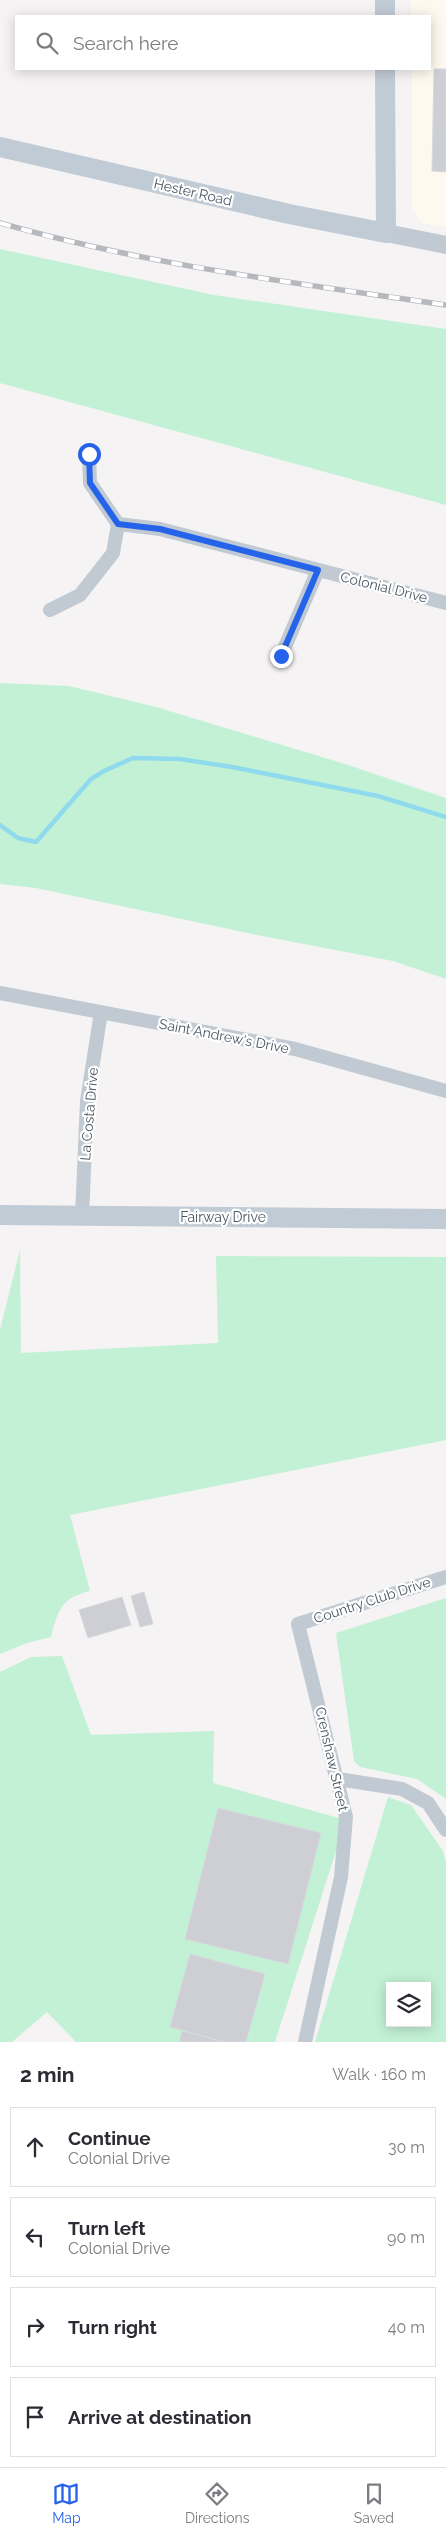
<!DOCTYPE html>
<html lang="en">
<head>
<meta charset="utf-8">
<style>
	:root { --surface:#fff; --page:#f2f2f3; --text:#2b2b33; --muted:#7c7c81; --line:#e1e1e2; --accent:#2563eb }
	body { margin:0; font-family:Raleway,sans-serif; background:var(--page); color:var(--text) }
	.controls { position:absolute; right:15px; bottom:15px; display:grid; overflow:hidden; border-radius:0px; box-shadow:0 2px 12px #0003 }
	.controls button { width:45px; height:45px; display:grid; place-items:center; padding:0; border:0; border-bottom:1px solid var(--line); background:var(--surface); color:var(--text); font:25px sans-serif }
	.stop { position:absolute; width:15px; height:15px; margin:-11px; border:4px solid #2563eb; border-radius:50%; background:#fff }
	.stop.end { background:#2563eb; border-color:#fff; box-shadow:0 1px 5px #0008 }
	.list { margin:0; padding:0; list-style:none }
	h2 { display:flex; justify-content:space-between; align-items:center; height:65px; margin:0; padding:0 20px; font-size:21px }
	h2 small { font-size:16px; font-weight:400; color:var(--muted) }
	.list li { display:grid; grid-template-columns:32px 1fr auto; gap:15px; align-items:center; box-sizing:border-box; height:80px; margin:0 10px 10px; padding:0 10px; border:1px solid var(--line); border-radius:0px }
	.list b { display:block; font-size:19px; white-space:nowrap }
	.list p { margin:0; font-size:16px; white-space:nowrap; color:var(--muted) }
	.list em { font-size:16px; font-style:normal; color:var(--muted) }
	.icon { flex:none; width:28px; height:28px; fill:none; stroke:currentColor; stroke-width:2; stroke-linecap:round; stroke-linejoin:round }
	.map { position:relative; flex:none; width:446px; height:2042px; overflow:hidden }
	.search { position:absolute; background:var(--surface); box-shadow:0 2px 12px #0003; left:15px; right:15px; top:15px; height:55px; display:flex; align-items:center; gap:12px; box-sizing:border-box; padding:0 18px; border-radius:0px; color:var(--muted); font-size:19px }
	.sheet { height:425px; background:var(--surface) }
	nav { display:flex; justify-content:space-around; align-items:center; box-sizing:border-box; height:70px; border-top:1px solid var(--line); background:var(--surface); font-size:14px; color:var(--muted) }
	nav a { display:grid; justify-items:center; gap:2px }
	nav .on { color:var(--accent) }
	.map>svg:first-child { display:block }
	.commercial { fill:#fdf9ef }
	.green { fill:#c3f1d5; fill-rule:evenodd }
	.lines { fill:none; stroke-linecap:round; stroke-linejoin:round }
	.stream { stroke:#90daee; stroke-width:4.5 }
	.building { fill:#cdcfd5; stroke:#d7d9de }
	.minor { stroke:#c1cad2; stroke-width:14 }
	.tertiary { stroke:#c1cad2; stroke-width:18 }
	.secondary { stroke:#c1cbd6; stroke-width:20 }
	.rail-casing { stroke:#b5b8bd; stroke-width:5.5 }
	.rail { stroke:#fff; stroke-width:4; stroke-dasharray:11; stroke-linecap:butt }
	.route { stroke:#2563eb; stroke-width:6 }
	.labels { text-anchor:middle; stroke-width:4.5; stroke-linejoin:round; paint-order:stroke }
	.street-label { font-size:14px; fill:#4a5661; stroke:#fff }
</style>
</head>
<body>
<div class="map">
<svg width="446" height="2042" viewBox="0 0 446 2042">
	<rect width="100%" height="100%" fill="#f5f3f3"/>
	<path class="commercial" d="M411 0H446V227L422 223 412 209V69H430V16H411Z"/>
	<path class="green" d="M0 249 214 295 446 329V505L0 383Z
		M0 683 69 686 156 707 345 764 446 798V979L393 961 257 935 36 888 0 884Z
		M20 1250 21 1353 218 1343 216 1256 446 1257V1440L70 1515 90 1591C61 1598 58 1610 51 1637L27 1643 0 1654V1330Z
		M446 1598V1799L417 1779 360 1767 354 1761 336 1633Z
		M62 1656 91 1735 214 1731 213 1783 346 1820 275 2042H76L47 2012 12 2042H0V1672L31 1657Z
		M388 1797 411 1805 443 1851 446 1862V2042H315ZM390 1986H427V2023H390Z"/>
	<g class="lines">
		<path class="stream" d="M0 825 18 838 36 842 91 779 104 771 133 758 180 759 232 767 378 796 446 817"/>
	</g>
	<path class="building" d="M434 69H446V172L432 171Z
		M144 1592 153 1624 140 1627 131 1596Z
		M122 1597 131 1625 88 1638 79 1610Z
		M218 1808 321 1833 288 1964 185 1939Z
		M190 1954 265 1974 246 2042H225L170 2027Z
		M182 2031 225 2042H179Z"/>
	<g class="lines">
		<path class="minor" d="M89 454 90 483 118 524 160 529 446 603
			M50 610 80 595 113 553 118 524
			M281 656 318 570
			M0 993 295 1049 446 1091
			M82 1216 87 1101 101 1012
			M338 1779 402 1789 428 1803 446 1830
			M305 2042 341 1877 346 1817 298 1624 446 1577"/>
		<path class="tertiary" d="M386 233 446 245"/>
		<path class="secondary" d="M385 0V16
			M0 147 289 214 386 233 385 69
			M0 1215 446 1219"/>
		<g class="rail-casing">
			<path id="rail" d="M0 223C146 265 296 283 446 305"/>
		</g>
		<use href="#rail" class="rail"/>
	</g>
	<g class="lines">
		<path class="route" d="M89 454 90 483 118 524 160 529 318 570 281 656"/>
	</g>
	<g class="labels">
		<g class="street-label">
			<text transform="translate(193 192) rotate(13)" y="5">Hester Road</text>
			<text transform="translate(384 587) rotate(14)" y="5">Colonial Drive</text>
			<text transform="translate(224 1036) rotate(11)" y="5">Saint Andrew's Drive</text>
			<text transform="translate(89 1114) rotate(-85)" y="5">La Costa Drive</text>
			<text x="223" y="1222">Fairway Drive</text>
			<text transform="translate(372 1600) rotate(-18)" y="5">Country Club Drive</text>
			<text transform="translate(332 1759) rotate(77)" y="5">Crenshaw Street</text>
		</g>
	</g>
</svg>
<div class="controls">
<button><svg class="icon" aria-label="layers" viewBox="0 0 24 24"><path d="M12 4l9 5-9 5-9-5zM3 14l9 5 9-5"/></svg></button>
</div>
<div class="stop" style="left:89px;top:454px"></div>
<div class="stop end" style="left:281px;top:656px"></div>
<div class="search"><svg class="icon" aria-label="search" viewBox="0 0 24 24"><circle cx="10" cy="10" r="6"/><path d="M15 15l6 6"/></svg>Search here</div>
</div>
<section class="sheet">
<h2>2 min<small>Walk · 160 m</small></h2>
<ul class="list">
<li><svg class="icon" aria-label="ahead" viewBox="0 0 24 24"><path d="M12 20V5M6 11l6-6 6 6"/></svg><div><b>Continue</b><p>Colonial Drive</p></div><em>30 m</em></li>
<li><svg class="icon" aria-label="left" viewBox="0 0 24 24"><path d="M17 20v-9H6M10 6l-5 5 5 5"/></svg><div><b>Turn left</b><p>Colonial Drive</p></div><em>90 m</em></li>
<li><svg class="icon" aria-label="right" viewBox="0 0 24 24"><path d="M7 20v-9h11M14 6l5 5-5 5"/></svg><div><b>Turn right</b></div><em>40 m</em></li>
<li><svg class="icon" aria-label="arrive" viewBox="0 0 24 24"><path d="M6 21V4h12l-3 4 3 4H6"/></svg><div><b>Arrive at destination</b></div></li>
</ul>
</section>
<nav>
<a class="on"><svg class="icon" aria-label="map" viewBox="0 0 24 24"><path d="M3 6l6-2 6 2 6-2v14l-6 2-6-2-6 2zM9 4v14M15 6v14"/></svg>Map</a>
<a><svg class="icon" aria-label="directions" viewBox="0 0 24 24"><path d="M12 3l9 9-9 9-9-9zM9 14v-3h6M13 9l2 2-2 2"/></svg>Directions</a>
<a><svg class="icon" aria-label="saved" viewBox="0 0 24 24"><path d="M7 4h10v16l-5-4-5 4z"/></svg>Saved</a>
</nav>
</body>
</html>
